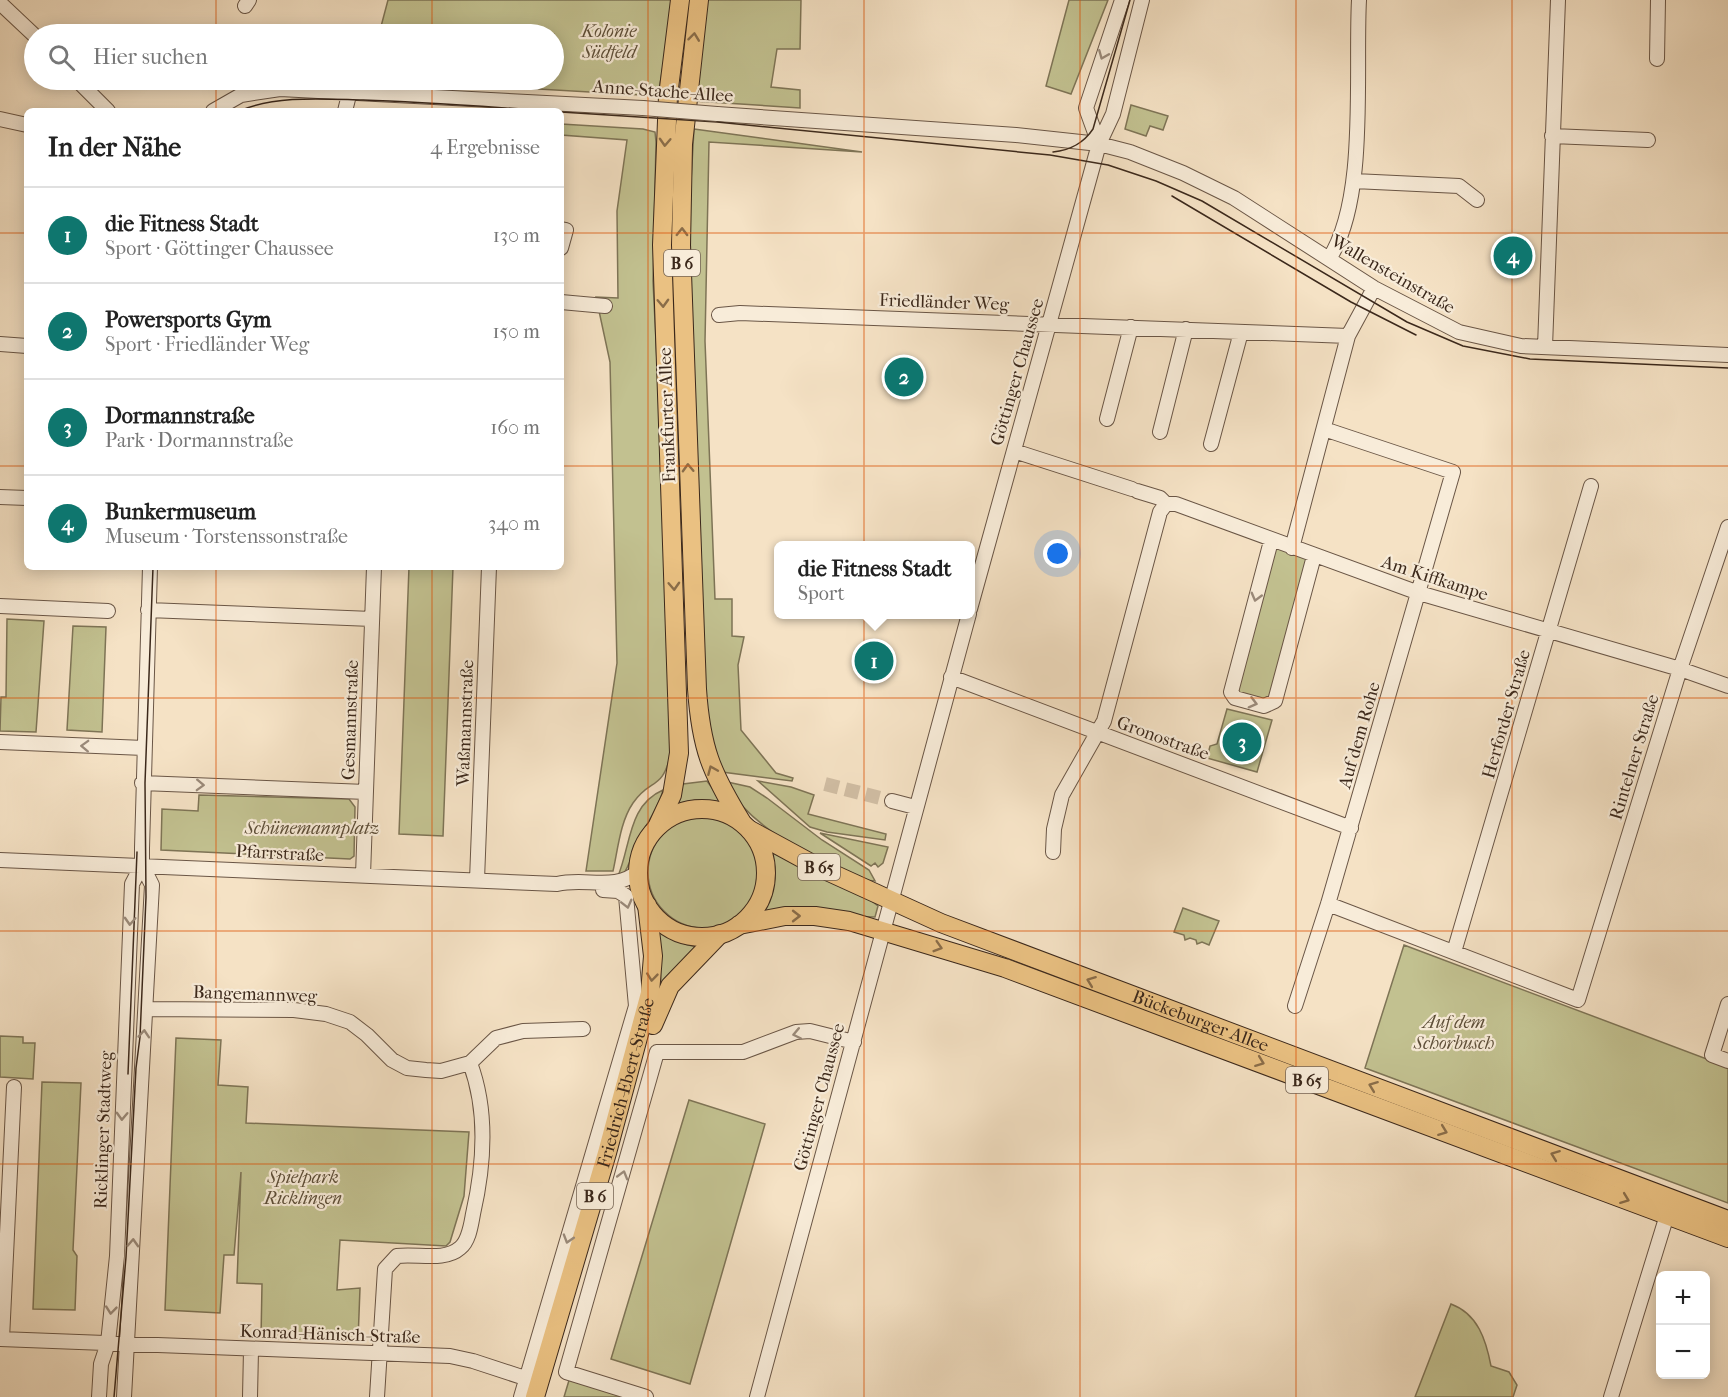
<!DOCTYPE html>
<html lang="de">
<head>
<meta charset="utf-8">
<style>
	:root { --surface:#fff; --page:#f2f2f2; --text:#222; --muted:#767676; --line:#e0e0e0; --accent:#0f766e }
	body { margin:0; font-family:"IM FELL French Canon",serif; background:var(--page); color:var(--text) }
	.controls { position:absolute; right:18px; bottom:18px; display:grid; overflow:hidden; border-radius:9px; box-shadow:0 3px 15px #0003 }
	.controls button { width:54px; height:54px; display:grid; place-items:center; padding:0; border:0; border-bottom:2px solid var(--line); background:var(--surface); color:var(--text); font:30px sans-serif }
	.you { position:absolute; left:1058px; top:554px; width:21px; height:21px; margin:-15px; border:4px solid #fff; border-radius:50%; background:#1a73e8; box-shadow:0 0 0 9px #1a73e833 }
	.badge { display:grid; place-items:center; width:39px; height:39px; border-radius:50%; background:var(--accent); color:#fff; font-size:20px; font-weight:700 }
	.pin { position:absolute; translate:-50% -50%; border:3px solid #fff; box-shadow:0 2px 6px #0006 }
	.popup { position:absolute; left:774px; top:541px; width:201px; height:78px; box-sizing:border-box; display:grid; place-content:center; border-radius:9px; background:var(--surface); filter:drop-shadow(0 2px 4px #0005); font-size:20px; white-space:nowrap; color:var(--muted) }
	.popup b { font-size:22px; color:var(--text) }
	.popup::after { content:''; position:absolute; left:50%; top:100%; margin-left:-12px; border:12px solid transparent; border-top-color:var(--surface) }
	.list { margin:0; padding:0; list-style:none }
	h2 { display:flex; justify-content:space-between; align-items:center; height:78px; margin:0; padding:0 24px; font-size:26px }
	h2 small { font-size:20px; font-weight:400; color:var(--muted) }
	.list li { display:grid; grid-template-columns:39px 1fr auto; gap:18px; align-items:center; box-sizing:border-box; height:96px; padding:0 24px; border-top:2px solid var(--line) }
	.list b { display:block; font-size:22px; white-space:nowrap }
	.list p { margin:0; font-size:20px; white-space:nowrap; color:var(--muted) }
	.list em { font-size:20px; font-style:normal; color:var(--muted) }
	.icon { flex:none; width:33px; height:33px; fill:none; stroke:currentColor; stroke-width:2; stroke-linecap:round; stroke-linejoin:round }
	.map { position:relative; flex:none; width:1728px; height:1397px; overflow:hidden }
	.search { position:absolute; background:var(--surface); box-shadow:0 3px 15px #0003; left:24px; top:24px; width:540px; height:66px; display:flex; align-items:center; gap:15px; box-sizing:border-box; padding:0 21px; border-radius:33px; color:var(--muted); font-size:22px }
	.panel { position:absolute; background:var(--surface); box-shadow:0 3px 15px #0003; left:24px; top:108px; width:540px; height:462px; border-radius:9px }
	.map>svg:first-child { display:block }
	.green { fill:#c2c190; stroke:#7e7456; stroke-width:1.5 }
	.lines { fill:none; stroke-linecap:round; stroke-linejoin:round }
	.minor-tunnel { stroke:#d0bda3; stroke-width:14; stroke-dasharray:14 7; stroke-linecap:butt }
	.minor-casing { stroke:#6a5646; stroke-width:16 }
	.major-casing { stroke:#3b281b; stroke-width:20 }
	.minor { stroke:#f8ecd9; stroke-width:14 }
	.major { stroke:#eac182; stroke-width:18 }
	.tram { stroke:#3b281b; stroke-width:1.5 }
	.minor-bridge-casing { stroke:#6a5646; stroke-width:16; stroke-linecap:butt }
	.minor-bridge { stroke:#f8ecd9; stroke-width:14 }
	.oneway { stroke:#8a6d49 }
	.oneway2 { stroke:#9a8a7a }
	.grid { fill:none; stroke:#df570d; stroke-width:1.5; stroke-opacity:0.55 }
	.labels { text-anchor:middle; stroke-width:4.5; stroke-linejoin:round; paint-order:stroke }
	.shield { fill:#f8ecd9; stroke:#746354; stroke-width:1.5 }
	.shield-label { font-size:16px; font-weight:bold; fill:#3b281b }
	.park-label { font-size:18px; font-style:italic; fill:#5d4e38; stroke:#f8ecd9 }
	.street-label { font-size:18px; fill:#3b281b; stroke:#f8ecd9 }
</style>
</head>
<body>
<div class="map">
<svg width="1728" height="1397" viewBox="0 0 1728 1397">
	<rect width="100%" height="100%" fill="#f5e2c5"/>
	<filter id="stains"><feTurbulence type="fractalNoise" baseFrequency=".00333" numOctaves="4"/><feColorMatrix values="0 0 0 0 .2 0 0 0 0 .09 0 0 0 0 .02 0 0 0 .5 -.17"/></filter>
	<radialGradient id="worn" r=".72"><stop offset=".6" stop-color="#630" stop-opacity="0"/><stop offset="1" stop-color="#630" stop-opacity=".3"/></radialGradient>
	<path class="green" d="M388 0H674L658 96 384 80H554V34H379Z
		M707 0H801L800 49H777L771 87 800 90V108L694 101Z
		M1069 0H1108L1071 94 1046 86Z
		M1131 105 1168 116 1163 130 1150 126 1146 136 1125 129Z
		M561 124 643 129 655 132 656 142 653 281 663 484 671 753C662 792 651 777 633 803 620 822 618 849 613 871H586L617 663 610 362 596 297 618 298 617 211 627 140 561 135Z
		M694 129 862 152 709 142 705 341 715 599H732V636L744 637 738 665 741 730 776 773 793 778 792 781 722 772 705 723 691 333 690 199Z
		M1271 541 1314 556 1275 701 1235 698Z
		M409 567H453L443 836 399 834Z
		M7 619 44 621 36 732 0 731 1 697H6Z
		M73 626 106 627 102 732 67 730Z
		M1227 709 1272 720 1257 772 1207 758 1210 746 1217 744Z
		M707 781 720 799 719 802 696 800 675 804 683 784Z
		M723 781 750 787 767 798 822 840 869 870 875 881 864 880C810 854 756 834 723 781Z
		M758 781 791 787 814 795 808 814 886 834 885 840 827 832 810 827Z
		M663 790C659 809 646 823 638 841 632 853 630 866 622 876H618C631 845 628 805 663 790Z
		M199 795 349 799 355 807 354 856 350 859 161 850 162 809 198 811Z
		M648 872a56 56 0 1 1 112 0a56 56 0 1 1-112 0Z
		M820 833 888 847 883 863 878 867 875 863 871 866Z
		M771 851 869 899 878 906 875 917 766 914 763 910C775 891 776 873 771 851Z
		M1183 908 1219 921 1209 945 1202 942 1197 944 1196 940 1190 938 1185 940 1184 935 1174 932Z
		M658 928 685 944 696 947 661 983Z
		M1404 945 1728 1067V1203L1365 1068Z
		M0 1036 23 1037V1043H35L33 1079 0 1077Z
		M176 1038 221 1040 218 1085 248 1087 246 1123 469 1132 464 1196 450 1242 446 1246 340 1240 337 1290 360 1288 358 1341 261 1338 262 1284 237 1283 241 1172 234 1255H224L220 1313 165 1310Z
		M42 1082 81 1083 73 1250 77 1256 75 1310 33 1309Z
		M689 1100 765 1124 690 1384 611 1359Z
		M1451 1304C1478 1314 1486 1340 1491 1366L1509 1372 1517 1385 1513 1397H1415Z
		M570 1377 634 1397H564Z"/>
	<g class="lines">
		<path class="minor-tunnel" d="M825 784 892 801"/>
		<g class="minor-casing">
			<path id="minor" d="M0 3 34 35
				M245 6 249 0
				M1657 59 1658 0
				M77 80 108 111
				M213 111 241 95 280 89 643 108
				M345 111 350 91
				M717 114 1016 135 1099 144 1130 152 1183 173 1234 198 1374 288 1459 332 1521 346 1728 355
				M0 119 27 125
				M1552 136 1648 140
				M1099 144 1086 108 1122 0
				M1354 181 1459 186 1477 200
				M561 229 566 230 561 248
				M1329 259C1368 199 1355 73 1359 0
				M561 302 605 306
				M719 315 740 313 1348 336
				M0 344 27 346
				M1545 347 1558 0
				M1107 419 1131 327
				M1160 432 1186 329
				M1211 444 1241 332
				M1014 451 1132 489
				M1137 491 1160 498 1166 504H1176L1419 593 1680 669 1728 686
				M0 497 27 498
				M1271 541 1231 692 1235 698 1264 706 1275 701 1314 556
				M1292 548 1348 336 1374 288
				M0 606 108 611
				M970 609 1099 144 1113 114 1142 0
				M148 610 372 619
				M951 677 1351 828
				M0 742 144 748
				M142 783 366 792
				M892 801 915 807
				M1053 852 1054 829 1062 795 1104 721 1160 512 1166 504
				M0 860 557 884C586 877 615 892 639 871
				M363 875 374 567
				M477 880 489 567
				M1328 904 1578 1000 1680 669 1728 527
				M1454 952 1591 486
				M1728 1004 1712 1055 1728 1061
				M1295 1006 1328 904 1453 472 1324 429
				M146 1009 294 1010 326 1014 350 1022 367 1035 392 1060 407 1068 426 1070 441 1071 470 1063 496 1038 523 1031 583 1029
				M657 1052H743L796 1032 810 1031 854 1042
				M0 1339 450 1356 473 1361 534 1381
				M2 1339 14 1087
				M99 1397 101 1364 108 1343 117 1256 132 884 142 865
				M124 1397 152 885 142 865V848L150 567
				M250 1397 251 1350
				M377 1397 385 1269 397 1256C417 1253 444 1262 460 1248 469 1241 471 1225 473 1214 484 1166 488 1111 470 1063
				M521 1397 636 1006 626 896 618 891 603 890
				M646 1397 566 1372 657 1052
				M757 1397 969 614
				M1611 1397 1667 1215"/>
		</g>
		<g class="major-casing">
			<g id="major">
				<path d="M699 0 683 144 681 245 697 689C701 748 711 772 741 821"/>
				<circle cx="702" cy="873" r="64"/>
				<path d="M657 827 672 795 679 753 662 245 668 96 680 0"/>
				<path id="s1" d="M750 830 818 867 941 923 1728 1220"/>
				<path d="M739 925 785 916H815L849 921 1005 968 1728 1238"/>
				<path d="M653 1025 670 986 720 934"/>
				<path id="s2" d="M535 1397 607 1153 650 993 653 956 647 905"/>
			</g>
		</g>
		<use href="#minor" class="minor"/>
		<use href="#major" class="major"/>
		<path class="tram" d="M239 111C277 95 323 99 363 100 426 102 489 107 552 111
			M561 112 717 122 1050 155 1108 165 1156 181 1202 201 1407 322 1463 346 1530 359 1728 368
			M1053 152C1070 150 1083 144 1093 129L1130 0
			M1172 196 1351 302 1416 335
			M128 1074 137 852
			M114 1397 126 1257 136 1068 140 1037 146 897 145 783 153 567"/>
		<g class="minor-bridge-casing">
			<path id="minor-bridge" d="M643 108 717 114"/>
		</g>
		<use href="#minor-bridge" class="minor-bridge"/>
	</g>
	<defs><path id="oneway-chevron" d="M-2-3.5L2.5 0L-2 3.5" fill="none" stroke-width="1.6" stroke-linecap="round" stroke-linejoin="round" transform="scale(1.5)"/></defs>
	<g class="oneway">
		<use href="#oneway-chevron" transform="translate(694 37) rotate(-83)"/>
		<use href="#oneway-chevron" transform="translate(665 142) rotate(93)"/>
		<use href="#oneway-chevron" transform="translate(682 232) rotate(-89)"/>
		<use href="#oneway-chevron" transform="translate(663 303) rotate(88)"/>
		<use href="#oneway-chevron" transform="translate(688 468) rotate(-92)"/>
		<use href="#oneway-chevron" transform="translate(674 586) rotate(87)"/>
		<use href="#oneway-chevron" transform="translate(712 770) rotate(-113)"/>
		<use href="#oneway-chevron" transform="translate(796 916)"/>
		<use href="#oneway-chevron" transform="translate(938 947) rotate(17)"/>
		<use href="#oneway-chevron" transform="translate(652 977) rotate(96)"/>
		<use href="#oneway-chevron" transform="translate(1091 981) rotate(-159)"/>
		<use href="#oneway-chevron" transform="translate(1260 1062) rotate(21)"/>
		<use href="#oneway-chevron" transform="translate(1373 1086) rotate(-159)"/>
		<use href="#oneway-chevron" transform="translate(1443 1131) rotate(21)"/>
		<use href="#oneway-chevron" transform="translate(1555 1155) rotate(-159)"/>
		<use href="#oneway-chevron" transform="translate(1625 1199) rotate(21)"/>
	</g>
	<g class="oneway2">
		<use href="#oneway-chevron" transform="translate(1103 55) rotate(112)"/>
		<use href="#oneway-chevron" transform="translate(1256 597) rotate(105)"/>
		<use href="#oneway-chevron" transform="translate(1253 703) rotate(15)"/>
		<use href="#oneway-chevron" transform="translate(85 746) rotate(-178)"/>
		<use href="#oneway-chevron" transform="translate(200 785) rotate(2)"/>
		<use href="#oneway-chevron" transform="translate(627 904) rotate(76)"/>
		<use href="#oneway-chevron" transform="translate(130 921) rotate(93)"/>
		<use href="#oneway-chevron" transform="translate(144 1034) rotate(-86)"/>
		<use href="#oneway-chevron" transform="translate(797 1034) rotate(168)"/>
		<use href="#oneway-chevron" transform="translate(122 1116) rotate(92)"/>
		<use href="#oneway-chevron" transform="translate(623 1175) rotate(-74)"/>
		<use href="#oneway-chevron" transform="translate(568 1239) rotate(107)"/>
		<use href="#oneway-chevron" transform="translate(133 1243) rotate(-87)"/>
		<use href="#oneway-chevron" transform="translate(111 1310) rotate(96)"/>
	</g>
	<path class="grid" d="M216 0V34M432 0V34M648 0V1397M864 0V1397M1080 0V1397M1296 0V1397M1512 0V1397M216 80V111M432 80V111M0 233H27M561 233H1728M0 466H27M561 466H1728M216 567V1397M432 567V1397M0 698H1728M0 931H1728M0 1164H1728"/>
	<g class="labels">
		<g class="shield">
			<rect x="664" y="250" width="36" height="26" rx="4.5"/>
			<rect x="798" y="854" width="42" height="26" rx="4.5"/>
			<rect x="1286" y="1067" width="42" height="26" rx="4.5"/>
			<rect x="577" y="1183" width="36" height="26" rx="4.5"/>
		</g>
		<g class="shield-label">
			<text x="682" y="269">B 6</text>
			<text x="819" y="873">B 65</text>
			<text x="1307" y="1086">B 65</text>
			<text x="595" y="1202">B 6</text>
		</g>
		<g class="park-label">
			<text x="609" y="37">Kolonie<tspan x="609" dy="21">Südfeld</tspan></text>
			<text x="312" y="834">Schünemannplatz</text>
			<text x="1454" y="1028">Auf dem<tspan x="1454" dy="21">Schorbusch</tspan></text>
			<text x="303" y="1183">Spielpark<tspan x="303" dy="21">Ricklingen</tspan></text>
		</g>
		<g class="street-label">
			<text transform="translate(663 91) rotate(4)" y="6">Anne-Stache-Allee</text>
			<text transform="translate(1393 274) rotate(30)" y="6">Wallensteinstraße</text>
			<text transform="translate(944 302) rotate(2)" y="6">Friedländer Weg</text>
			<text transform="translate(1017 372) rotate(-74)" y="6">Göttinger Chaussee</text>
			<text transform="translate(667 415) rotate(-92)" y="6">Frankfurter Allee</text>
			<text transform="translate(1435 578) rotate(18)" y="6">Am Kiffkampe</text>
			<text transform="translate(1506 714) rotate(-74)" y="6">Herforder Straße</text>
			<text transform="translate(350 720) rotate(-88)" y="6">Gesmannstraße</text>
			<text transform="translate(465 723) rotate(-88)" y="6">Waßmannstraße</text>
			<text transform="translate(1359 735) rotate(-74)" y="6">Auf dem Rohe</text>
			<text transform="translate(1163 738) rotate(20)" y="6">Gronostraße</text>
			<text transform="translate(1634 757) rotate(-73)" y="6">Rintelner Straße</text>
			<text transform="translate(280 853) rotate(3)" y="6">Pfarrstraße</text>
			<text transform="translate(255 994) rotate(2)" y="6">Bangemannweg</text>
			<text dy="6" stroke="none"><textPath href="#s1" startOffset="490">Bückeburger Allee</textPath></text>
			<text dy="6" stroke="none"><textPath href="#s2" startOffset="327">Friedrich-Ebert-Straße</textPath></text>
			<text transform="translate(819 1097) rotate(-75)" y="6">Göttinger Chaussee</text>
			<text transform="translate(103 1130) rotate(-88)" y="6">Ricklinger Stadtweg</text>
			<text transform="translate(330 1334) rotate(2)" y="6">Konrad-Hänisch-Straße</text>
		</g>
	</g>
	<rect width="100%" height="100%" filter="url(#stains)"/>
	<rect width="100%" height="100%" fill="url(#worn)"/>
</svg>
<div class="controls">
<button>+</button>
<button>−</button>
</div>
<div class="you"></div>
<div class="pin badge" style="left:874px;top:661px">1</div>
<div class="popup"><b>die Fitness Stadt</b>Sport</div>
<div class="pin badge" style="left:904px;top:377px">2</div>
<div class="pin badge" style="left:1242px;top:742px">3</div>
<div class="pin badge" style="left:1513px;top:256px">4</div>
<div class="search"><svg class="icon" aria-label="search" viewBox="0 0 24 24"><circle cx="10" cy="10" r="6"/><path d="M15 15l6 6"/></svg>Hier suchen</div>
<section class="panel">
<h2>In der Nähe<small>4 Ergebnisse</small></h2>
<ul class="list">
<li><span class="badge">1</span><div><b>die Fitness Stadt</b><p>Sport · Göttinger Chaussee</p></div><em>130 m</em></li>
<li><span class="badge">2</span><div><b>Powersports Gym</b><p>Sport · Friedländer Weg</p></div><em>150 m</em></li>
<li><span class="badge">3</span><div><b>Dormannstraße</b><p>Park · Dormannstraße</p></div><em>160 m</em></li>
<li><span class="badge">4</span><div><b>Bunkermuseum</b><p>Museum · Torstenssonstraße</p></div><em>340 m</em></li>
</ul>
</section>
</div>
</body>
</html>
